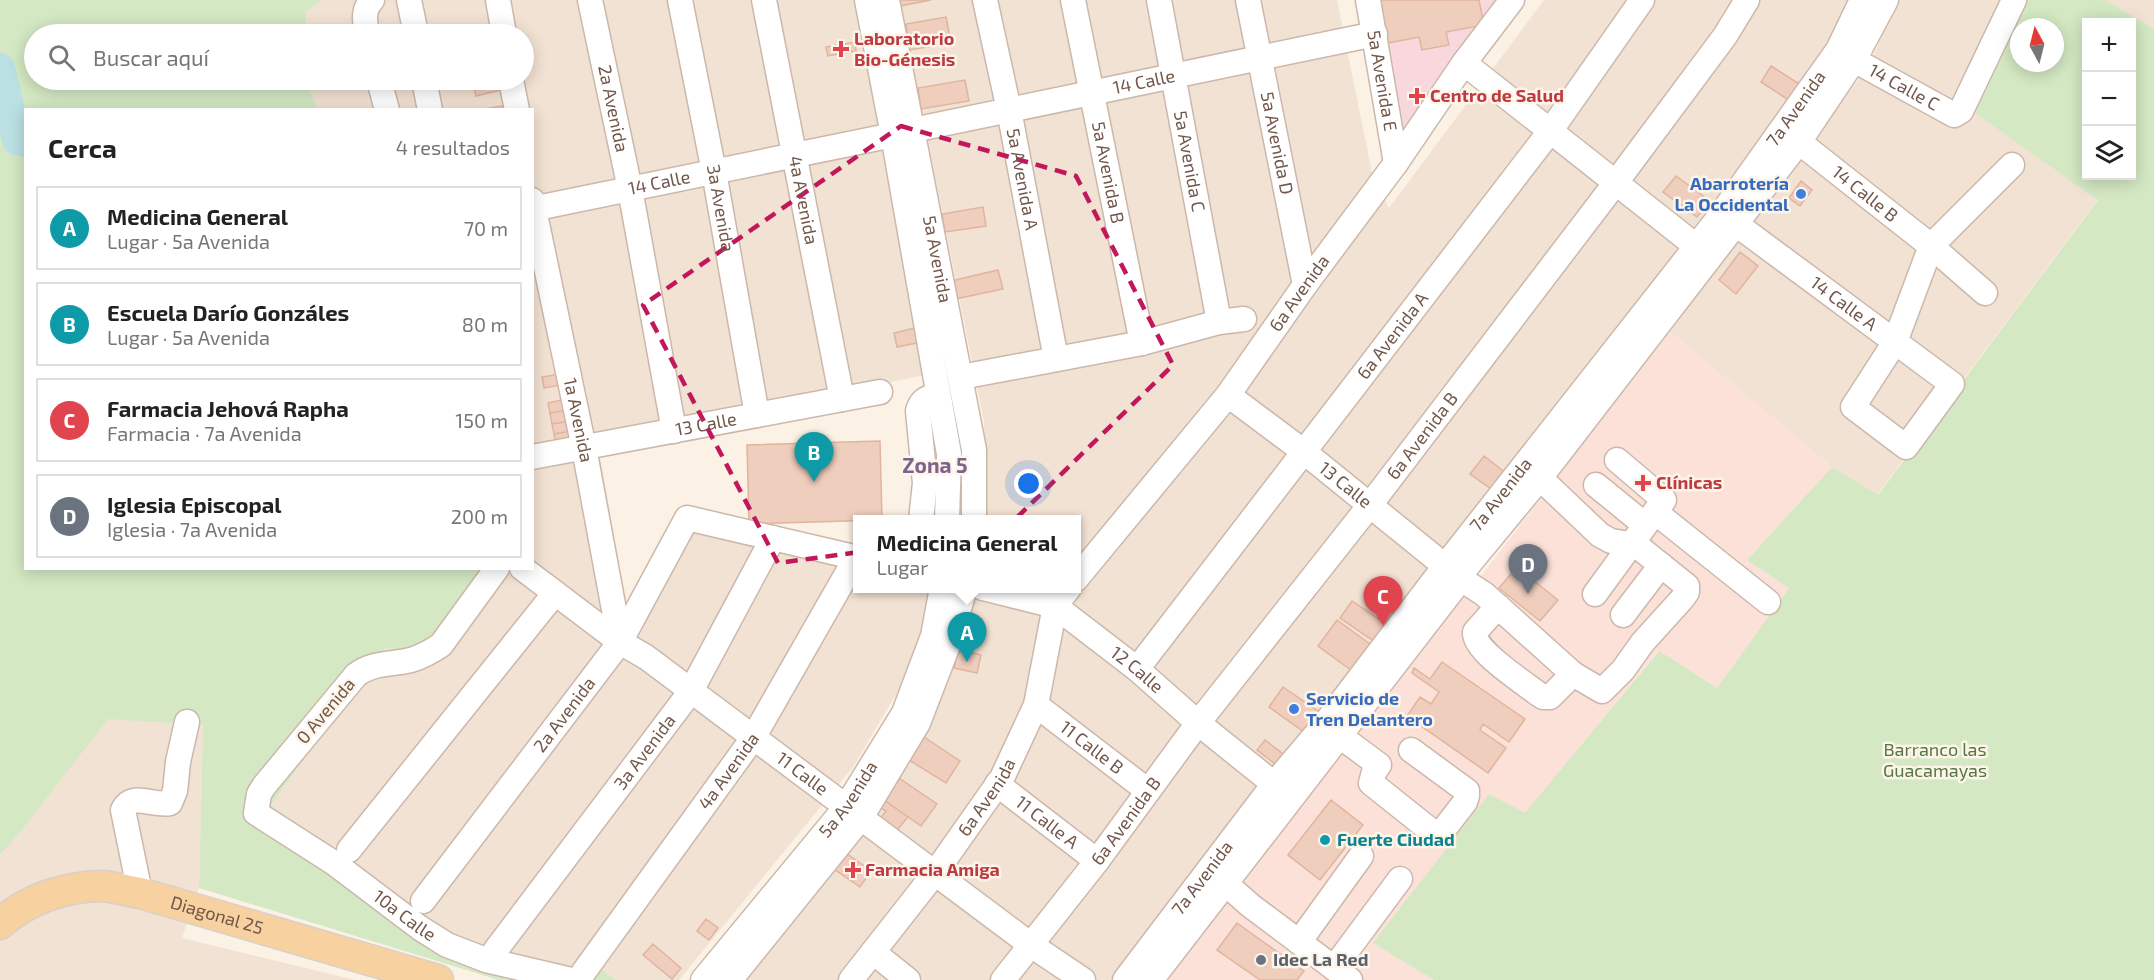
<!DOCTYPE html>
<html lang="es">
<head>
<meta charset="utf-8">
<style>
	:root { --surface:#fff; --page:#f2f2f2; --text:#222; --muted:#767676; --line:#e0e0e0; --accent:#df674f }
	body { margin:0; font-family:"Exo 2",sans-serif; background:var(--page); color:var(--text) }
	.controls { position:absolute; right:18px; top:18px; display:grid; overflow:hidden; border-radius:0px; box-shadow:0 3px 15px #0003 }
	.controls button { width:54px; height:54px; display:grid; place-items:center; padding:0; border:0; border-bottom:2px solid var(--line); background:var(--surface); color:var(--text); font:30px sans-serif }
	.compass { position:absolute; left:2010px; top:18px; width:54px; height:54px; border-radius:50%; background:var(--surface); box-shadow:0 3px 15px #0003; rotate:353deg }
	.you { position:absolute; left:1029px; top:484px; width:21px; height:21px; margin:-15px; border:4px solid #fff; border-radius:50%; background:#1a73e8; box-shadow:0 0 0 9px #1a73e833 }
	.badge { display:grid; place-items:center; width:39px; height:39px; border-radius:50%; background:var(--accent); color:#fff; font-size:20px; font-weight:700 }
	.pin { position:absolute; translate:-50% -50px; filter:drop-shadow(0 2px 3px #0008) }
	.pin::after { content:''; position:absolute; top:32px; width:21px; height:18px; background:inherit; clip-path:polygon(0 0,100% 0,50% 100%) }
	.popup { position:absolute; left:853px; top:515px; width:228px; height:78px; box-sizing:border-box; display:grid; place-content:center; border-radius:0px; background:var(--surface); filter:drop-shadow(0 2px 4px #0005); font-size:20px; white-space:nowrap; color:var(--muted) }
	.popup b { font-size:22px; color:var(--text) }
	.popup::after { content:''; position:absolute; left:50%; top:100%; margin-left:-12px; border:12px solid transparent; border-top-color:var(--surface) }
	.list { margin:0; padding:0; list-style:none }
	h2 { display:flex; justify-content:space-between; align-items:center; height:78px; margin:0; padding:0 24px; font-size:26px }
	h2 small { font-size:20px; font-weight:400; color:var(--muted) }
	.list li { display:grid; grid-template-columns:39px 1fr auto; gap:18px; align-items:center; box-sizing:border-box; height:84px; margin:0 12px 12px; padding:0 12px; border:2px solid var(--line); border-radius:0px }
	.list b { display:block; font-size:22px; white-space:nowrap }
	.list p { margin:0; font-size:20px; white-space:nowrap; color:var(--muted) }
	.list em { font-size:20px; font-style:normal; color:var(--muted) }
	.icon { flex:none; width:33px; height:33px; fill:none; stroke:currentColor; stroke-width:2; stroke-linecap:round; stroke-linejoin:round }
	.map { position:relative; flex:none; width:2154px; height:980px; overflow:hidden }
	.search { position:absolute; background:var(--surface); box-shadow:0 3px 15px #0003; left:24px; top:24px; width:510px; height:66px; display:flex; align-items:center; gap:15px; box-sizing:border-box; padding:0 21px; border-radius:33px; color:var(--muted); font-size:22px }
	.panel { position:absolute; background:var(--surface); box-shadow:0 3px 15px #0003; left:24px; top:108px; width:510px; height:462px; border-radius:0px }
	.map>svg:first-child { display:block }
	.residential { fill:#f2e2d3 }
	.commercial { fill:#fbe1d8 }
	.medical { fill:#f8d8dd }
	.green { fill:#d4e8c3; fill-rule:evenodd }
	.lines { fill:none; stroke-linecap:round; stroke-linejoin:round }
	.river { stroke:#bae0e3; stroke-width:30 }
	.building { fill:#efcebd; stroke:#e1b49e; stroke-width:1.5 }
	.minor-casing { stroke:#ccb8ab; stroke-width:27 }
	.major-casing { stroke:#d8d0cd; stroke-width:33 }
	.minor { stroke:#fff; stroke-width:24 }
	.major { stroke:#f7d19f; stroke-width:30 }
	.marked { fill:none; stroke:#c2185b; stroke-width:4.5; stroke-dasharray:12 8; stroke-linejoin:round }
	.health-dot { fill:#e0444e; stroke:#fef5ea; stroke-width:2 }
	.shop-dot { fill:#3f7fe0; stroke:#fef5ea; stroke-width:2 }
	.culture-dot { fill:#0f9aa8; stroke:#fef5ea; stroke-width:2 }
	.worship-dot { fill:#6b7280; stroke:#fef5ea; stroke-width:2 }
	.labels { text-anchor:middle; stroke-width:5; stroke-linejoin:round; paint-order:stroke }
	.health-label { font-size:18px; font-weight:bold; fill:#be3a42; stroke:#fef5ea; text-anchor:start }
	.street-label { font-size:18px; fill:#72574b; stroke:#fef5ea }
	.shop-label { font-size:18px; font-weight:bold; fill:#366cbe; stroke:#fef5ea; text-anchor:end }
	.park-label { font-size:18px; fill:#557843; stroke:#fef5ea }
	.culture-label { font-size:18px; font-weight:bold; fill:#0d838f; stroke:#fef5ea; text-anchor:start }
	.worship-label { font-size:18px; font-weight:bold; fill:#5b616d; stroke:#fef5ea; text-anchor:start }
	.quarter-label { font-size:21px; font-weight:bold; fill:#7d638e; stroke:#fef5ea }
</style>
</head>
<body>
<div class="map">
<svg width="2154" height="980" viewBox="0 0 2154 980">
	<rect width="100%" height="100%" fill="#fbf1e4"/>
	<path class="residential" d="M323 0H857L929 374 598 445 625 599 633 627 689 526 857 570 858 588H925L930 590V604L902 684 853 767 679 980H616L598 966 567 980 437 934 271 805 385 647 434 652 499 569 532 568V110L317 109 307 80H524V34H306V11Z
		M900 0H1337L1372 173 1389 208 1544 0H1851L1827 55 1363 659 1113 980H744L917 743 947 685 969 618 974 589 1076 588V520L982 519 984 490V422Z
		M1897 0H2024L1975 113 2098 199 1877 495 1832 467 1670 332 1870 64Z
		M2105 0H2154V29Z
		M108 718 203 725 199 888 182 938 355 980H0V855L18 835Z"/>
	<path class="commercial" d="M1670 332 1832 467 1747 560 1789 588 1717 688 1658 651 1525 814 1489 795 1374 943 1434 980H1168Z"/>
	<path class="medical" d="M1376 0H1520L1396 159Z"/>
	<path class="green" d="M0 0H323L306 11V34H34V80H307L317 109 26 110V568L499 569 434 652 385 648 271 805 437 934 558 980H499L199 888 203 725 108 719 18 835 0 855Z
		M2024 0H2105L2154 29V980H1434L1373 943 1489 794 1525 813 1659 651 1717 688 1789 588 1747 560 1832 467 1878 495 2098 200 1975 113ZM2086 22H2132V176H2086ZM2019 27H2055V63H2019Z
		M598 966 616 980H567Z"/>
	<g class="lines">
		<path class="river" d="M0 68 17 140 26 142"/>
	</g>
	<path class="building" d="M899 0H931L900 6Z
		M1380 0H1479L1484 25 1446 32 1449 45 1422 50 1419 37 1388 43Z
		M946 17 951 43 910 50 906 24Z
		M855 42 856 51 828 56 826 47Z
		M1771 66 1804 87 1793 103 1761 82Z
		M472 80H503L505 89 476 96Z
		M965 80 969 101 921 109 918 88Z
		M507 105 508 110H480Z
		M1676 176 1710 201 1697 217 1663 192Z
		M1801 181 1812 190 1800 206 1789 198Z
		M983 207 986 226 945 232 942 214Z
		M1740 252 1758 266 1736 294 1719 280Z
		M998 270 1003 289 955 299 951 281Z
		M919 327 922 342 897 347 894 333Z
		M559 374 561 385 544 388 542 377Z
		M566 399 568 410 550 413 548 403Z
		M568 410 571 421 552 424 550 413Z
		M571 421 572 431 554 434 552 424Z
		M572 431 575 442 556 446 554 434Z
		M880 441 882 520 749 524 747 445Z
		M1484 456 1507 474 1494 491 1470 474Z
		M1517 567 1558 600 1540 621 1499 588Z
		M1352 601 1386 624 1375 642 1340 618Z
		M967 616 982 619 980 629 965 626Z
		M1337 620 1374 647 1355 673 1318 646Z
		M965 626 980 629 976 646 961 641Z
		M958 649 981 655 977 673 954 668Z
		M1442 662 1525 719 1509 742 1483 724 1480 730 1506 748 1488 773 1407 716 1420 697 1431 704 1439 692 1412 673 1414 668 1430 679Z
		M1283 687 1318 711 1304 732 1269 707Z
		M924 737 960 761 946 783 909 760Z
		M1265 740 1287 757 1279 767 1257 750Z
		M899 778 937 804 921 826 884 800Z
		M884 800 908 817 894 834 878 822 886 811 879 807Z
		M1331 800 1363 825 1320 880 1288 855Z
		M846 853 871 871 860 887 834 869Z
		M706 919 718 928 709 940 697 931Z
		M1237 923 1304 971 1297 980H1260L1217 950Z
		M653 944 681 968 672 979 643 955Z"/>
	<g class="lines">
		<g class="minor-casing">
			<g id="minor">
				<path d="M409 0 416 34"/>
				<path d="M498 0 504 34"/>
				<path id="s1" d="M590 0 630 189 674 431"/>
				<path id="s2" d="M680 0 714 172 757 415"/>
				<path id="s3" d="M764 0 842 399"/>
				<path d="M867 0 893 135 949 454 947 520"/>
				<path id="s4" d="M887 0 974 450V520"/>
				<path id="s5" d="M985 0 1009 110 1056 359"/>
				<path id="s6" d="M1073 0 1142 343"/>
				<path id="s7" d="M1159 0 1219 322"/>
				<path id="s8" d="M1248 0 1305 285"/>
				<path id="s9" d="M1368 0 1396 163"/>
				<path d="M367 34C365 22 362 10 372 0"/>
				<path id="s10" d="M1854 60 1954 115 1961 111 2014 0"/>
				<path d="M1464 63 1696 246"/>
				<path d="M379 80 387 110"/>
				<path d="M424 80 430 110"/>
				<path d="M511 80 517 110"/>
				<path id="s11" d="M913 130 1375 34"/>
				<path id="s12" d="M1799 142 1931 246 1985 293"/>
				<path id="s13" d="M532 200 584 448 620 642"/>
				<path id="s14" d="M532 209 893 135"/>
				<path id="s15" d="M1736 224 1952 384 1906 447 1853 407 1895 342 1931 246 2012 165"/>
				<path d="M961 377 1142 343 1219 322 1244 319"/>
				<path id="s16" d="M1228 395 1303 451 1461 579 1484 594 1573 674 1550 697H1543L1537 693C1523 682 1473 650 1475 632L1498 606"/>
				<path id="s17" d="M532 457 880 392"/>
				<path d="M1617 460 1664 500 1655 512"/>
				<path d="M1540 478 1600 535 1611 541 1636 545 1687 586V592L1682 599 1643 642 1623 670 1602 691 1573 674"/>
				<path d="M1596 485 1645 525"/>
				<path d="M921 520 925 483 918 411C921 399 928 398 938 394"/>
				<path id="s18" d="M497 568 441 645C432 651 421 657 411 660 390 665 373 662 356 675L264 786 259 794 256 813 334 863 420 928 447 945 486 960 571 980"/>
				<path id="s19" d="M522 568 620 642 646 657 1031 945 1083 980"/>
				<path id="s20" d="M1076 579 1228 395 1305 285 1396 163 1464 63 1512 0"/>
				<path id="s21" d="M983 588 1055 606 1137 669 1198 723 1274 784"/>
				<path d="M1595 594 1655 512 1768 602"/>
				<path d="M1623 615 1661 565"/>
				<path id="s22" d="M1137 669 1551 130 1642 0"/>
				<path id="s23" d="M1036 705 1148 791"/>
				<path d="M1329 728 1379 765 1374 772 1371 783 1430 830 1436 833H1441L1465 802 1467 796V791L1411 750"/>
				<path id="s24" d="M997 784 1097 861"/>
				<path d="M349 850 555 593"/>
				<path d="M1226 884 1251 906 1350 980"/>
				<path d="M140 893 123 810C132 791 153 807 170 803L175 791 178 762 187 722"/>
				<path id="s25" d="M423 901 620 642 687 518 858 558"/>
				<path d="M1299 942 1361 856"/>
				<path id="s26" d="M495 951 691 691 773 538"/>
				<path d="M873 952 908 980"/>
				<path d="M1334 968 1400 879"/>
				<path id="s27" d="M583 973 753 738 856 558"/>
				<path id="s28" d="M703 980 846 807 904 713 933 636 942 588"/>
				<path d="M730 980 860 819 918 723 950 640 965 588"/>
				<path id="s29" d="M851 980 935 873 1002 778 1036 705 1055 606 1069 588"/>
				<path id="s30" d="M1003 980 1097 861 1198 723 1370 505 1617 181 1725 36 1747 0"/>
				<path id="s31" d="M1125 980 1274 784 1324 725 1445 566 1717 220 1838 50 1862 0"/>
				<path d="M1151 980 1461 579 1464 570 1540 478 1799 142 1854 60 1886 0"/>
			</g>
		</g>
		<g class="major-casing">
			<g id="major">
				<path id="s32" d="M0 924C27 899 66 886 103 886 115 887 128 891 140 893L438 980"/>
			</g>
		</g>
		<use href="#minor" class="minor"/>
		<use href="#major" class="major"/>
	</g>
	<path class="marked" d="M901 126 1076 176 1173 365 1001 533 778 563 643 305Z"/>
	<g class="health-dot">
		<path d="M838 40h6v6h6v6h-6v6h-6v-6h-6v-6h6z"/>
		<path d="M1414 87h6v6h6v6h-6v6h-6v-6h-6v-6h6z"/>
		<path d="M1640 474h6v6h6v6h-6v6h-6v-6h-6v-6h6z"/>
		<path d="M850 861h6v6h6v6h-6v6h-6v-6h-6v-6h6z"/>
	</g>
	<g class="shop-dot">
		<circle cx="1801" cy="194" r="6"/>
		<circle cx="1294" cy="709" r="6"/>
	</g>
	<circle class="culture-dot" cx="1325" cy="840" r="6"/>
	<circle class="worship-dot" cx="1261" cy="960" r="6"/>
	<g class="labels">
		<g class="health-label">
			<text x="854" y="45">Laboratorio<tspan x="854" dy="21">Bio-Génesis</tspan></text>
			<text x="1430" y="102">Centro de Salud</text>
			<text x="1656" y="489">Clínicas</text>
			<text x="865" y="876">Farmacia Amiga</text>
		</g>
		<g class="street-label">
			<text dy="6" stroke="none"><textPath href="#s11" startOffset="236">14 Calle</textPath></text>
			<text dy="6" stroke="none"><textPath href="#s9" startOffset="82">5a Avenida E</textPath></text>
			<text dy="6" stroke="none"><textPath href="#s10" startOffset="57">14 Calle C</textPath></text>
			<text dy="6" stroke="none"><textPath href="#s1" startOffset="111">2a Avenida</textPath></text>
			<text dy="6" stroke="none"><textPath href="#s31" startOffset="1100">7a Avenida</textPath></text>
			<text dy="6" stroke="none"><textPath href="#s8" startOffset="146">5a Avenida D</textPath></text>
			<text dy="6" stroke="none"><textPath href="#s7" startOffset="164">5a Avenida C</textPath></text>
			<text dy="6" stroke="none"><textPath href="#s6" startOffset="176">5a Avenida B</textPath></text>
			<text dy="6" stroke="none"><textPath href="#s5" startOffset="183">5a Avenida A</textPath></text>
			<text dy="6" stroke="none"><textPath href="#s14" startOffset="130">14 Calle</textPath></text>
			<text dy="6" stroke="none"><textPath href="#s12" startOffset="84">14 Calle B</textPath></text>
			<text dy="6" stroke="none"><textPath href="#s3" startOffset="204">4a Avenida</textPath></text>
			<text dy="6" stroke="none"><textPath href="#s2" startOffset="212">3a Avenida</textPath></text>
			<text dy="6" stroke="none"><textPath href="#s4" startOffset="264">5a Avenida</textPath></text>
			<text dy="6" stroke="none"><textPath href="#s20" startOffset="363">6a Avenida</textPath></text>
			<text dy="6" stroke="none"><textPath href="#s15" startOffset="134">14 Calle A</textPath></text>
			<text dy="6" stroke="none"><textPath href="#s22" startOffset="420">6a Avenida A</textPath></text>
			<text dy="6" stroke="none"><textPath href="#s13" startOffset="225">1a Avenida</textPath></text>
			<text dy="6" stroke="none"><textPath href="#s17" startOffset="177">13 Calle</textPath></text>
			<text dy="6" stroke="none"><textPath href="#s30" startOffset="687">6a Avenida B</textPath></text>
			<text dy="6" stroke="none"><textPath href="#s16" startOffset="148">13 Calle</textPath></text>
			<text dy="6" stroke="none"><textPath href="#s31" startOffset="614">7a Avenida</textPath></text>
			<text dy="6" stroke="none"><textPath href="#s21" startOffset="178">12 Calle</textPath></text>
			<text transform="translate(326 711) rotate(-50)" y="6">0 Avenida</text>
			<text dy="6" stroke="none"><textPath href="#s25" startOffset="234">2a Avenida</textPath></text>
			<text dy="6" stroke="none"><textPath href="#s23" startOffset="70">11 Calle B</textPath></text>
			<text dy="6" stroke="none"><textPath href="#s26" startOffset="249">3a Avenida</textPath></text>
			<text dy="6" stroke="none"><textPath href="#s27" startOffset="249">4a Avenida</textPath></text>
			<text dy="6" stroke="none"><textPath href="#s19" startOffset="348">11 Calle</textPath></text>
			<text dy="6" stroke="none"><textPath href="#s29" startOffset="228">6a Avenida</textPath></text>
			<text dy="6" stroke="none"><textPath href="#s28" startOffset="232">5a Avenida</textPath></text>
			<text dy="6" stroke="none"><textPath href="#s30" startOffset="201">6a Avenida B</textPath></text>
			<text dy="6" stroke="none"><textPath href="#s24" startOffset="63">11 Calle A</textPath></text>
			<text dy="6" stroke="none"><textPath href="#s31" startOffset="128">7a Avenida</textPath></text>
			<text dy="6" stroke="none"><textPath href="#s32" startOffset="230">Diagonal 25</textPath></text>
			<text dy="6" stroke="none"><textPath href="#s18" startOffset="540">10a Calle</textPath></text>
		</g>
		<g class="shop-label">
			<text x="1789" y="190">Abarrotería<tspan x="1789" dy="21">La Occidental</tspan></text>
			<text x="1306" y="705" text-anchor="start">Servicio de<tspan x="1306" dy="21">Tren Delantero</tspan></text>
		</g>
		<g class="park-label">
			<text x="1935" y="756">Barranco las<tspan x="1935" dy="21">Guacamayas</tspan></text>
		</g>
		<g class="culture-label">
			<text x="1337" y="846">Fuerte Ciudad</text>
		</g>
		<g class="worship-label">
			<text x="1273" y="966">Idec La Red</text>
		</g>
		<g class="quarter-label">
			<text x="935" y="473">Zona 5</text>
		</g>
	</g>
</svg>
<div class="controls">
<button>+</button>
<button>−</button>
<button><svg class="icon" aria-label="layers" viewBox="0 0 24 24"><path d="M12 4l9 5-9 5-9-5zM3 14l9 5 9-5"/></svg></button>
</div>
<svg class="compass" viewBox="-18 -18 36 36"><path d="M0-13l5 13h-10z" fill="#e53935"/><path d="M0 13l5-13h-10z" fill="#767676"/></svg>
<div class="you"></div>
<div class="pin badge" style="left:967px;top:662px;background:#0f9aa8">A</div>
<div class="popup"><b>Medicina General</b>Lugar</div>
<div class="pin badge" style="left:814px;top:482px;background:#0f9aa8">B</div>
<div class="pin badge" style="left:1383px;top:626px;background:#e0444e">C</div>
<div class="pin badge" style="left:1528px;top:594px;background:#6b7280">D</div>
<div class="search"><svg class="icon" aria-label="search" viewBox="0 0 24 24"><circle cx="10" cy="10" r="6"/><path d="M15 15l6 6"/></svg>Buscar aquí</div>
<section class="panel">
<h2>Cerca<small>4 resultados</small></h2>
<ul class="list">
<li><span class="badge" style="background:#0f9aa8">A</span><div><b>Medicina General</b><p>Lugar · 5a Avenida</p></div><em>70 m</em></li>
<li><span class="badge" style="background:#0f9aa8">B</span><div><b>Escuela Darío Gonzáles</b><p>Lugar · 5a Avenida</p></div><em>80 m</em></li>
<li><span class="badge" style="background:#e0444e">C</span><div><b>Farmacia Jehová Rapha</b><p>Farmacia · 7a Avenida</p></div><em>150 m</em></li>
<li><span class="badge" style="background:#6b7280">D</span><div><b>Iglesia Episcopal</b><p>Iglesia · 7a Avenida</p></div><em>200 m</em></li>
</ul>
</section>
</div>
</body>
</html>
